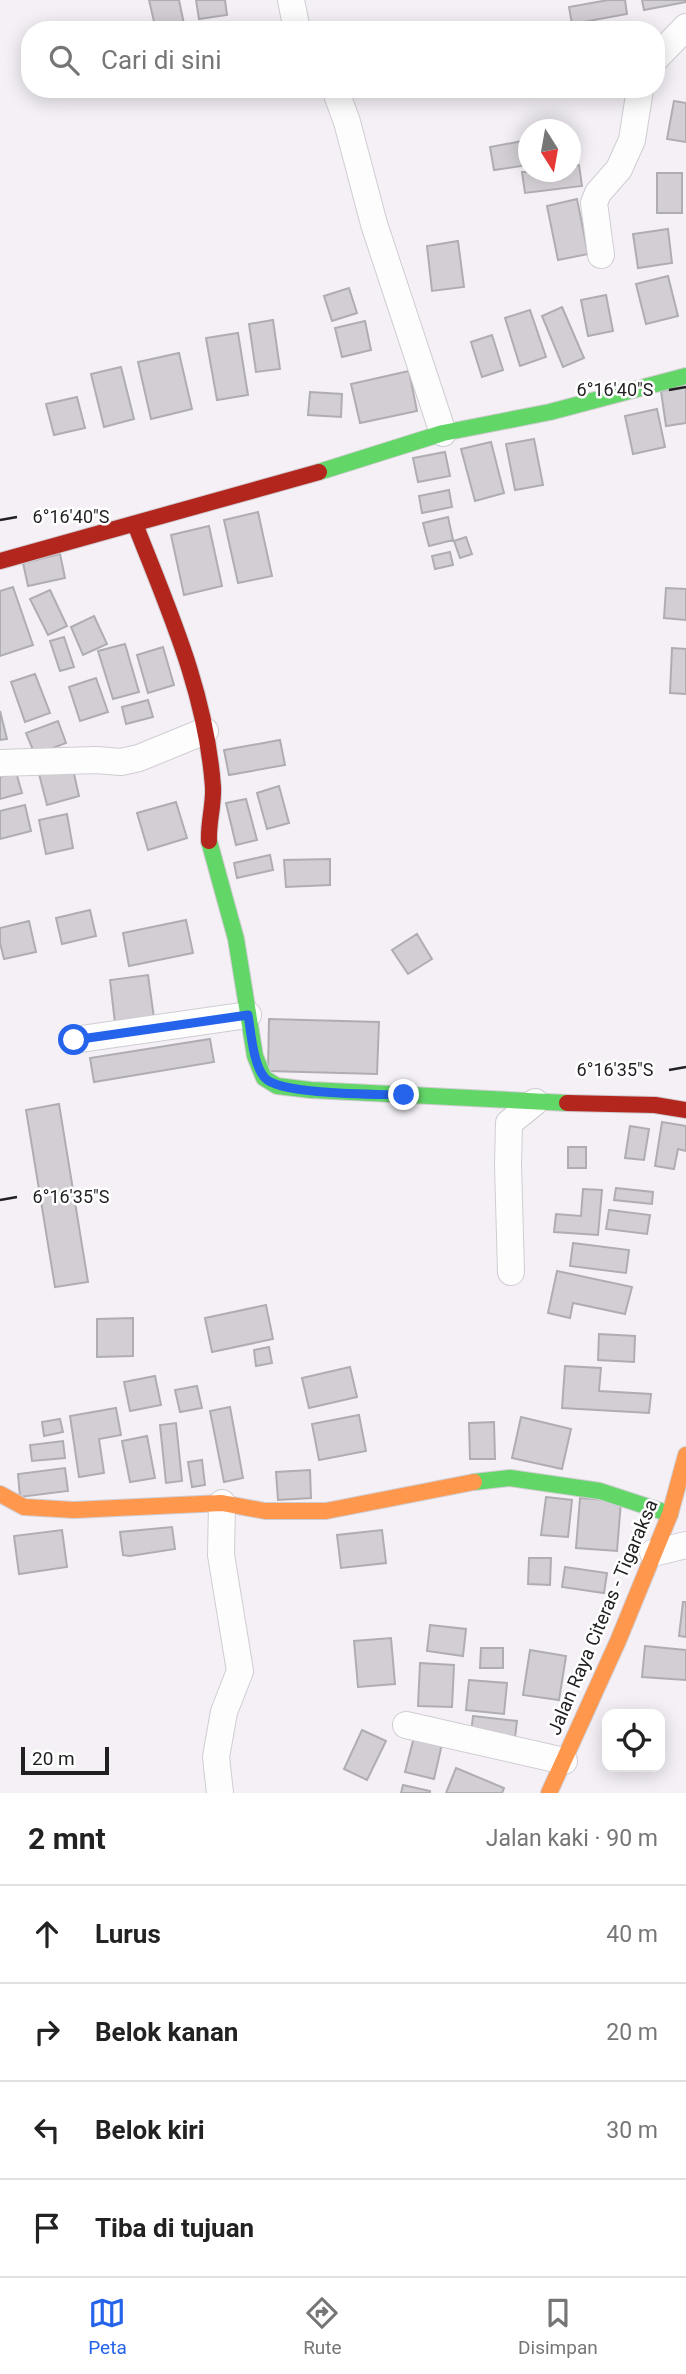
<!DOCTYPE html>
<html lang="id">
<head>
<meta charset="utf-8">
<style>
	:root { --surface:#fff; --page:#f6f6f6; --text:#222; --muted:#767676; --line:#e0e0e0; --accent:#2563eb }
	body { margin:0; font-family:Roboto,sans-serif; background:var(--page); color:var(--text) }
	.controls { position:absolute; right:21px; bottom:21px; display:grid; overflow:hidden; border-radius:14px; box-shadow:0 4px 18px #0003 }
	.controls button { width:63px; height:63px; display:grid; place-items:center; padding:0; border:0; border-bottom:2px solid var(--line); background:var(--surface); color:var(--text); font:35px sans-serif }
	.compass { position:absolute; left:518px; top:119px; width:63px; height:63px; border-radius:50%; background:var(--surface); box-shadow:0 4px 18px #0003; rotate:169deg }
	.scale { position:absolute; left:21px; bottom:18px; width:88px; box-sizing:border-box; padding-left:7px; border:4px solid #221f23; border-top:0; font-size:19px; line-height:24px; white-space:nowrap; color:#221f23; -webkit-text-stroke:5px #fff; paint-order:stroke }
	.stop { position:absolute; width:21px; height:21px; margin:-16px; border:5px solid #2563eb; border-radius:50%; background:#fff }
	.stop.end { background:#2563eb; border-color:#fff; box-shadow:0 2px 7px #0008 }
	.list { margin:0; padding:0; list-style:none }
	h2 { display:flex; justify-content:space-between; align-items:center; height:91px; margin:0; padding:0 28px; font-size:30px }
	h2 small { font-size:23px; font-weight:400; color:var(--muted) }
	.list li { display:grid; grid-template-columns:46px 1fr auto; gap:21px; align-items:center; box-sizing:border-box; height:98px; padding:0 28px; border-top:2px solid var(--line) }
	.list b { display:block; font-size:26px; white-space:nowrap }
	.list em { font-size:23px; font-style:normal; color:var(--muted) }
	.icon { flex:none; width:38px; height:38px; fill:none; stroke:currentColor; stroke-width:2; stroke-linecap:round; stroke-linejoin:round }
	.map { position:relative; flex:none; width:686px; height:1793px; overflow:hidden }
	.search { position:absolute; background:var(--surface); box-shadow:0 4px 18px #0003; left:21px; right:21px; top:21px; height:77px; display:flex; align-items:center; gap:18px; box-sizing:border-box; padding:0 24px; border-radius:28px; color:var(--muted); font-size:26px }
	.sheet { height:483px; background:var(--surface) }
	nav { display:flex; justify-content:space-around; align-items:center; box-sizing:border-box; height:98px; border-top:2px solid var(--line); background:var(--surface); font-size:19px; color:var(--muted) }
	nav a { display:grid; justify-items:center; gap:4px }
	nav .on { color:var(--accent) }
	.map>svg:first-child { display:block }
	.building { fill:#d2ced3; stroke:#b0adb2; stroke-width:2 }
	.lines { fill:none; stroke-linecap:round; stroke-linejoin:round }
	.street-casing { stroke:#d0cdd2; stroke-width:28 }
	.fast-casing { stroke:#d0cdd2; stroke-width:18 }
	.slow-casing { stroke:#d0cdd2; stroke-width:18 }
	.jam-casing { stroke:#d0cdd2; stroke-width:18 }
	.street { stroke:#fdfdfe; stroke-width:26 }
	.fast { stroke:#63d668; stroke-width:16 }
	.slow { stroke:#ff974d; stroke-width:16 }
	.jam { stroke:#b3261e; stroke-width:16 }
	.route { stroke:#2563eb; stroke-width:9 }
	.ticks { fill:none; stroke:#221f23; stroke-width:2.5 }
	.labels { text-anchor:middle; stroke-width:5; stroke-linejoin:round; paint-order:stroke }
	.street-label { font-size:19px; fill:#221f23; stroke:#fff }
	.ticks-label { font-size:18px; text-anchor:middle; fill:#221f23; stroke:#fff; stroke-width:5; stroke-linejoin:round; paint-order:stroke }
</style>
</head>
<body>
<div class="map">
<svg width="686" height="1793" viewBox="0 0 686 1793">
	<rect width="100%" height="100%" fill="#f4f0f6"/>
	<path class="building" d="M149 0H179L184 24 156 30Z
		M196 0H225L227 15 199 19Z
		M608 0H625L627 14 572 24 569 7Z
		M642 0H686V2L644 10Z
		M496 89H517V91L497 96Z
		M674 101 686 103V142L667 139Z
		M528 140V165L494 170 490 147Z
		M579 165 582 186 525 193 522 172H570V166Z
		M657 173H682V213H657Z
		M577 199 588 254 558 260 547 206Z
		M668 229 672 263 638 268 633 234Z
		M458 241 464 287 432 291 427 246Z
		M668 276 678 316 646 324 636 284Z
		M349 288 357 313 332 321 324 296Z
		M606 295 613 331 588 336 581 300Z
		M562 307 584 358 563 367 542 316Z
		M530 310 546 357 520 366 505 318Z
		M273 320 280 369 256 372 249 324Z
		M365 321 371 350 342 357 335 328Z
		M238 333 248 395 217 400 206 338Z
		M492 335 503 370 482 377 471 342Z
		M179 353 192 409 151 419 138 362Z
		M121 367 134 419 104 427 91 374Z
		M409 371 417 411 360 423 351 384Z
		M686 387V423L666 426 661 391Z
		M310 392 342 394 341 417 308 415Z
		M77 397 85 428 54 435 46 404Z
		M657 409 665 447 633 454 625 416Z
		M534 439 543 485 515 490 506 444Z
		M491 442 504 493 475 501 461 449Z
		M445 452 450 476 418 482 413 458Z
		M449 490 452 507 422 513 419 496Z
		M258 512 272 576 238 583 224 520Z
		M448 517 453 540 429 546 423 523Z
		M209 526 222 586 184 595 171 535Z
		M466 537 472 554 460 558 454 541Z
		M450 552 453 565 435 569 432 556Z
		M60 554 65 578 28 586 23 563Z
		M13 587 33 645 0 656V591Z
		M666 588 686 589V620L664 618Z
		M50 590 67 626 48 635 30 599Z
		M94 616 107 644 83 655 71 627Z
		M64 637 74 667 60 671 50 641Z
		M125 644 139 692 113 699 98 651Z
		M163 647 174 685 148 693 137 655Z
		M672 648 686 649V694L670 693Z
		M35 674 50 713 25 722 11 682Z
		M96 678 108 712 80 721 69 687Z
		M148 700 153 717 126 724 122 707Z
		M0 711 7 739 0 740Z
		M58 721 66 743 35 755 26 733Z
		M280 740 285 765 229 775 224 750Z
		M72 765 79 796 47 805 39 774Z
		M16 772 22 793 0 799V777Z
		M279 786 289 823 267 829 257 793Z
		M246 799 257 840 236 845 226 803Z
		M176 802 187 838 148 850 137 813Z
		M25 805 31 831 0 839V811Z
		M67 814 73 848 46 854 39 820Z
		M270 855 273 870 237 878 234 863Z
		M330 859V885L286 887 284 860Z
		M90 910 96 936 62 944 56 918Z
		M186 920 193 953 129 966 123 933Z
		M29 921 36 952 4 959 0 943V928Z
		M417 934 432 959 408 974 392 950Z
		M148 975 154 1018 115 1023 110 980Z
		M269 1019 379 1022 377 1074 268 1071Z
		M210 1039 214 1062 94 1082 90 1058Z
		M59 1104 88 1282 55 1287 26 1110Z
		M662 1122 686 1126V1151L678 1149 674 1169 655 1166Z
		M630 1126 649 1129 644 1160 625 1158Z
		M568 1147H586V1168H568Z
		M616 1188 653 1192 652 1204 614 1200Z
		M583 1189 602 1190 598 1235 554 1232 556 1214 581 1216Z
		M609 1210 650 1215 647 1234 606 1229Z
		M573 1243 629 1250 626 1273 570 1266Z
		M557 1271 632 1287 625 1314 573 1303 570 1318 548 1313Z
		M266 1305 273 1339 212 1352 205 1318Z
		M133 1318V1356L97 1357V1319Z
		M599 1334 635 1336 634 1362 598 1360Z
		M269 1347 272 1363 256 1366 254 1350Z
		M565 1366 601 1368 599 1391 651 1394 649 1413 562 1408Z
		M350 1367 357 1397 309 1408 302 1378Z
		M155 1376 161 1405 130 1411 124 1382Z
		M197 1386 202 1408 180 1412 175 1390Z
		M230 1407 243 1478 224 1482 210 1411Z
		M116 1408 121 1435 99 1439 104 1473 79 1477 70 1416Z
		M359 1415 366 1451 319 1460 312 1424Z
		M521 1417 571 1429 562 1469 512 1458Z
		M60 1419 63 1432 44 1436 42 1422Z
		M494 1422 495 1459H470L469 1423Z
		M176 1423 182 1481 166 1483 160 1425Z
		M147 1436 155 1478 130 1482 122 1441Z
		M63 1441 65 1458 32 1461 30 1445Z
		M202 1460 205 1485 192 1487 188 1462Z
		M65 1468 68 1491 20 1497 18 1474Z
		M310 1470 311 1498 278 1500 276 1472Z
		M546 1497 572 1500 568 1537 541 1535Z
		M580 1498 621 1501 617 1551 576 1548Z
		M172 1527 175 1549 130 1556 123 1555 120 1532Z
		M62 1530 67 1567 19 1574 14 1536Z
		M382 1530 386 1563 341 1568 337 1535Z
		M529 1558H551L550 1585 528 1584Z
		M565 1567 607 1573 604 1593 562 1587Z
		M683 1602H686V1637L679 1636Z
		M430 1625 466 1629 463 1656 427 1651Z
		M391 1638 395 1684 358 1687 354 1641Z
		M645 1646 686 1650V1680L642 1677Z
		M481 1648H503V1668H480Z
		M530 1650 566 1656 559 1700 523 1695Z
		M420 1663 454 1665 452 1707 418 1706Z
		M469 1680 507 1683 504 1714 466 1710Z
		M473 1716 517 1721 515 1738 471 1733Z
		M362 1730 386 1741 367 1780 344 1769Z
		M414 1737 442 1744 434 1779 405 1772Z
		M456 1768 504 1788 502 1793H446Z
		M403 1785 430 1791V1793H401Z"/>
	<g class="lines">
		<g class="street-casing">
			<path id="street" d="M291 0 297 30
				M656 58 686 27
				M335 89 347 122 374 224 443 433
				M601 255 594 203 598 193 619 169 632 140 640 89
				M0 763 96 760 121 762 139 758 205 731
				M74 1040 248 1015
				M511 1272 508 1165 509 1123 535 1102
				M653 1553 686 1545
				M406 1725 564 1761
				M220 1793 216 1757 224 1712 240 1671 221 1555 222 1503"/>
		</g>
		<g class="fast-casing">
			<path id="fast" d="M319 472 443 433 550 412 686 376
				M209 841 236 939 255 1056 264 1078 277 1086 311 1090 567 1103
				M474 1482 510 1478 600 1491 670 1514"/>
		</g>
		<g class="slow-casing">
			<path id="slow" d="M0 1494 24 1507 74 1510 222 1503 265 1511H326L474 1482
				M549 1793 618 1641 670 1514 686 1455"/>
		</g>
		<g class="jam-casing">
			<path id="jam" d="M135 524C169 611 206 692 213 787 214 805 208 823 209 841
				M0 561 319 472
				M567 1103 655 1105 686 1110"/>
		</g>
		<use href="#street" class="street"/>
		<use href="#fast" class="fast"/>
		<use href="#slow" class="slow"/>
		<use href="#jam" class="jam"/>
	</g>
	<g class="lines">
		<path class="route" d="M74 1040 248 1015C251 1032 253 1065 265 1078 280 1095 378 1094 404 1095"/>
	</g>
	<path class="ticks" d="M669 390 686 387M0 520 17 517M669 1070 686 1067M0 1200 17 1197"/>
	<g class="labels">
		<g class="street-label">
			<text transform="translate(602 1617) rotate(-67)" y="7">Jalan Raya Citeras - Tigaraksa</text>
		</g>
	</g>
	<g class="ticks-label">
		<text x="615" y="396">6°16'40"S</text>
		<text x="71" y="523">6°16'40"S</text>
		<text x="615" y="1076">6°16'35"S</text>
		<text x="71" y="1203">6°16'35"S</text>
	</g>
</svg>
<div class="controls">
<button><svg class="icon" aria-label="locate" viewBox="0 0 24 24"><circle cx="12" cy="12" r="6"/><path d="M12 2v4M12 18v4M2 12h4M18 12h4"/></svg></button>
</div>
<svg class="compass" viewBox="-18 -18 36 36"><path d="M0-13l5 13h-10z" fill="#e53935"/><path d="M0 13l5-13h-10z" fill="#767676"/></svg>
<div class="scale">20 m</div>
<div class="stop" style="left:74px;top:1040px"></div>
<div class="stop end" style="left:404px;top:1095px"></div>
<div class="search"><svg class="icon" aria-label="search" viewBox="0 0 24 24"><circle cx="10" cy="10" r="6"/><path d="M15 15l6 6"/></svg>Cari di sini</div>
</div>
<section class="sheet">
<h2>2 mnt<small>Jalan kaki · 90 m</small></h2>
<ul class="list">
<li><svg class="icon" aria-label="ahead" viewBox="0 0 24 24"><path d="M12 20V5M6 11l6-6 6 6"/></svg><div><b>Lurus</b></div><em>40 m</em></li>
<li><svg class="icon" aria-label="right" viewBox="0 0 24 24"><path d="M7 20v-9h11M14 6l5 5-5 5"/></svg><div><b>Belok kanan</b></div><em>20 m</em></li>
<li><svg class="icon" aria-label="left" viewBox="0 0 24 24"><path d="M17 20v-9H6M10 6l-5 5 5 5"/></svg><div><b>Belok kiri</b></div><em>30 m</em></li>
<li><svg class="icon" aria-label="arrive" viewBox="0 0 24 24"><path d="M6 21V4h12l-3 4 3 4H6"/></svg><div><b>Tiba di tujuan</b></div></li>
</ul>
</section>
<nav>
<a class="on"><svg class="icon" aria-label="map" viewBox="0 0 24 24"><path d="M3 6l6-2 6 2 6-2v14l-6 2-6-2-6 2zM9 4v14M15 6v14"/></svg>Peta</a>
<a><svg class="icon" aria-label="directions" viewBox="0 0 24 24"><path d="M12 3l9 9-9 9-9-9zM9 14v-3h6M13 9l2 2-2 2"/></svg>Rute</a>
<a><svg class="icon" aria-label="saved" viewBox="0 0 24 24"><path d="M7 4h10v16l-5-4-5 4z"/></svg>Disimpan</a>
</nav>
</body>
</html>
